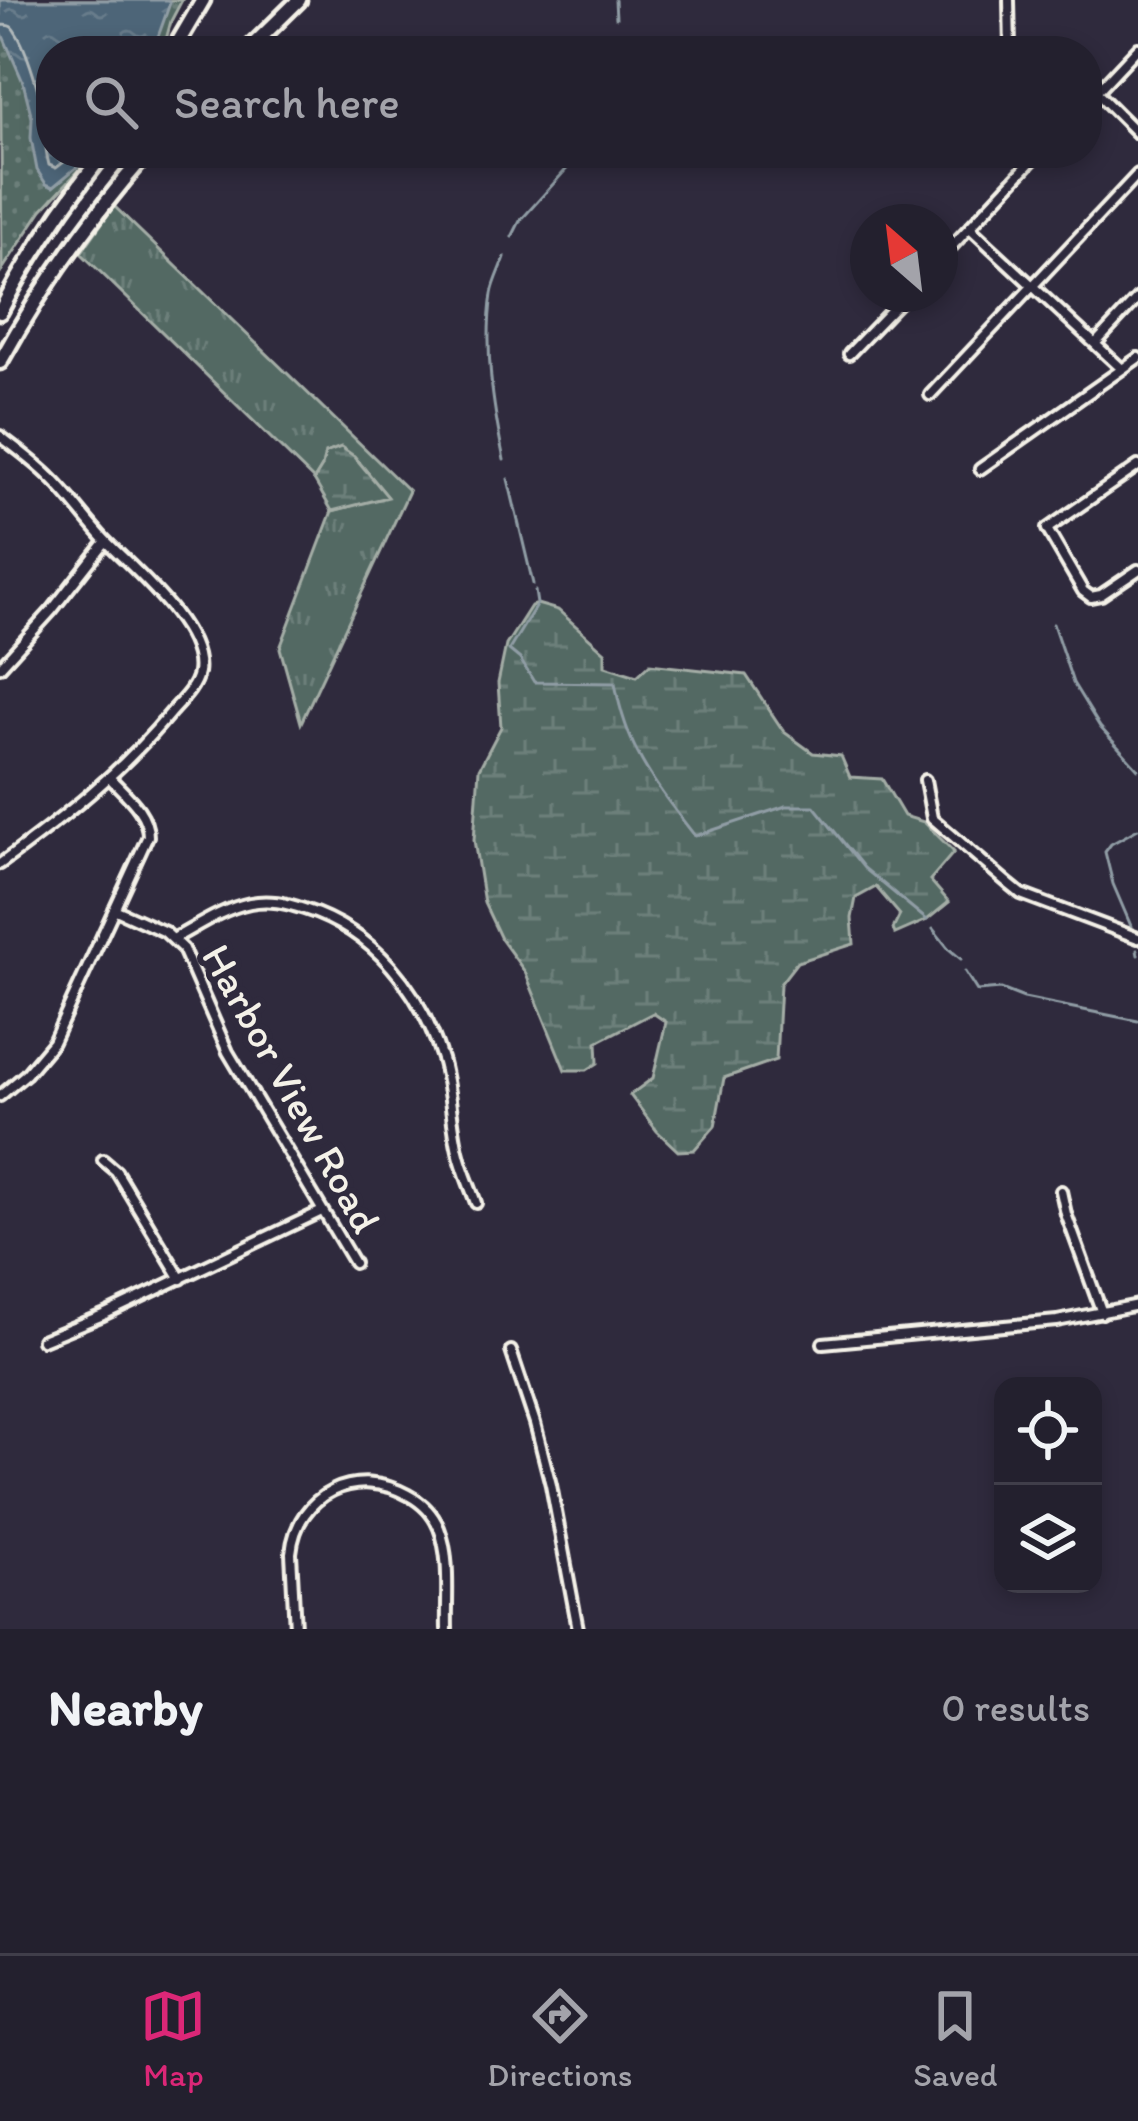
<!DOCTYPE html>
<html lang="en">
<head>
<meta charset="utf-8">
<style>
	:root { --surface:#23202e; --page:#2f2d3a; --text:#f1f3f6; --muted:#a3a3aa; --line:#403e4a; --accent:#db2777 }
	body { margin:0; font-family:Itim,sans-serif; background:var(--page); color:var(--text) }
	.controls { position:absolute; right:36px; bottom:36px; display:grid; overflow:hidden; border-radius:24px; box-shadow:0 6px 18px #0003 }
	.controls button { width:108px; height:108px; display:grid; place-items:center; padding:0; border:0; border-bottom:3px solid var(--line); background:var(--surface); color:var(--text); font:60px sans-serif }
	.compass { position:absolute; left:850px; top:204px; width:108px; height:108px; border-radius:50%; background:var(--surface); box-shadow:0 6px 18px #0003; rotate:332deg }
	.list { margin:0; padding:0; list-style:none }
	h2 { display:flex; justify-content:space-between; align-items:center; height:156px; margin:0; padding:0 48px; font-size:51px }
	h2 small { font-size:39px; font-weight:400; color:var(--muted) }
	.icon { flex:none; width:66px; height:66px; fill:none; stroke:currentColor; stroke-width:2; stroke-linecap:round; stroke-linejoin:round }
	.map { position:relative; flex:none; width:1138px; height:1629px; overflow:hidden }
	.search { position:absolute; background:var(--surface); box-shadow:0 6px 18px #0003; left:36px; right:36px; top:36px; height:132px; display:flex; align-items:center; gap:30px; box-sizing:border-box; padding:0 42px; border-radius:48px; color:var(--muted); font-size:45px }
	.sheet { height:324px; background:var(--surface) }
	nav { display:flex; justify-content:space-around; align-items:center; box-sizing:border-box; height:168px; border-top:3px solid var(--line); background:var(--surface); font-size:33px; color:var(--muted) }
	nav a { display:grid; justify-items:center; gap:6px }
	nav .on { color:var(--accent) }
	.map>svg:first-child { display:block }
	.grass { fill:url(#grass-tufts); stroke:#a4ada6; stroke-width:3 }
	.wetland { fill:url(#wetland-marsh); stroke:#a4ada6; stroke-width:3 }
	.park { fill:url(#park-dots); stroke:#a4ada6; stroke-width:3 }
	.water { fill:url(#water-ripples); stroke:#909da5; stroke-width:3 }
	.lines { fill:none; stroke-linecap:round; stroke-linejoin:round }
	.shore { stroke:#b1b9bb; stroke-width:3 }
	.stream { stroke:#909da5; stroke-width:3 }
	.minor-casing { stroke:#f4f1e8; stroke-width:16 }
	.highway-casing { stroke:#f4f1e8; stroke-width:21 }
	.minor { stroke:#2f2a3d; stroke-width:8 }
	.highway { stroke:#2f2a3d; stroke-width:12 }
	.labels { text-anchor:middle; stroke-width:12; stroke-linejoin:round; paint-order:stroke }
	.street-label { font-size:42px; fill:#f4f1e8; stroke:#2f2a3d }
</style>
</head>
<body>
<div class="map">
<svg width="1138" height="1629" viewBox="0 0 1138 1629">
	<defs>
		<pattern id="grass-tufts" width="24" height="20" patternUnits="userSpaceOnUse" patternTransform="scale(3)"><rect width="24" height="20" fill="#536964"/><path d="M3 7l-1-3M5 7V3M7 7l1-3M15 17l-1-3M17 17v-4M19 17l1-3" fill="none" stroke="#6c7f7a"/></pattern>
		<pattern id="wetland-marsh" width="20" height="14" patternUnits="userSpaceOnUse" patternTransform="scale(3)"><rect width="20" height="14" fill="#536964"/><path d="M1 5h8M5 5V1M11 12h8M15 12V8" fill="none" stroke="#6c7f7a"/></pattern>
		<pattern id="park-dots" width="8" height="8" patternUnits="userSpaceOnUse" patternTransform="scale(3)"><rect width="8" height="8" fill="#536964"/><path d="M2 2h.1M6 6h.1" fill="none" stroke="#6c7f7a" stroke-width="1.8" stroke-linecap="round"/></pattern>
		<pattern id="water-ripples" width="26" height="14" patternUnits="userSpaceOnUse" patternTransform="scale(3)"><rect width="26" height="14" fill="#4d6578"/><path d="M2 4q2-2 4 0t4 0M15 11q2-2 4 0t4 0" fill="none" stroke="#677c8b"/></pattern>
	</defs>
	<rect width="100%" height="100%" fill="#2f2a3d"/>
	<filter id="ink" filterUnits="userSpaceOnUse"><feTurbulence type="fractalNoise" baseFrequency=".00833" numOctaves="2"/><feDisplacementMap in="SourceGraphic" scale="24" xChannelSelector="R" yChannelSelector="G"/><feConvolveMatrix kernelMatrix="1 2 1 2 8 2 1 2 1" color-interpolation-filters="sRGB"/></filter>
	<g filter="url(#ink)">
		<path class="grass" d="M114 206 409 491 301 723 280 648 332 511 387 496 354 456 325 453 322 467 314 480 81 253Z"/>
		<path class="wetland" d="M341 447 354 456 388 497 332 511 314 480 322 467 325 453Z
			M537 604 558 610 605 652V666L637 676 650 664 746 675 784 732 813 753 841 756 850 777 882 779 904 816 924 822 954 852 930 880 949 902 927 920 895 934 893 929 900 915 876 887 856 898 852 918 854 944 797 962 780 984 776 1060 724 1078 715 1126 694 1150 678 1151 657 1131 630 1095 653 1078 666 1022 653 1013 597 1042 598 1063 587 1070H565L525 972 501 939 484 903 474 840 479 769 501 727 498 683 506 645 531 606Z"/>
		<path class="park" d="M0 0H182L171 21 163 51H51V153H95L42 210 2 270Z"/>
		<path class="water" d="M0 0H168L170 3 153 51H51V153H94L53 187 46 184 37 170 31 138 32 118 23 82 0 29Z"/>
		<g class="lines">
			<path class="shore" d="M0 25C9 26 11 24 16 33 27 49 41 97 44 117 46 134 44 147 49 165L56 168 76 153"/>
			<path class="stream" d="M615 0 616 18
				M512 237 520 221 581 153
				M504 460C493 406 484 349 492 294 494 282 501 269 505 257
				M508 479 533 584
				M535 591 537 604 509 650 520 659 534 682 615 683C627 751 654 783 695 836L786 806H814L864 868 927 920
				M1053 624 1073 683 1100 727 1138 769
				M1131 926 1113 884 1105 852 1111 844 1138 829
				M933 929 949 949 961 959
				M1137 950 1138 955
				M965 972 977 991 1001 989 1024 998 1138 1021"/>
			<g class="minor-casing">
				<path id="minor" d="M1009 0 1010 51
					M1097 93 1138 134
					M1087 102 1138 48
					M970 228 1122 369
					M940 259 1039 153
					M1095 344 1138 298
					M849 354 907 294
					M930 395 1138 174
					M0 436C17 449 35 462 50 477 70 496 86 520 105 540 133 569 205 628 198 673 195 688 182 700 172 711 122 772 63 818 0 864
					M1138 466 1047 529 1083 591 1091 597 1101 595 1138 570
					M980 469 1138 358
					M0 667 52 610 106 541
					M925 780 932 818 1010 885 1021 894 1138 938
					M114 909 165 932 183 949 228 1052 354 1263
					M175 938C199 925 222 909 250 903 269 899 286 903 304 909 374 931 421 991 442 1059 451 1089 451 1121 458 1151 462 1169 470 1186 476 1203
					M0 1096 26 1074 53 1042 148 836C148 812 126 795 111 779
					M103 1160 116 1171 181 1279
					M1061 1191 1066 1214 1102 1313
					M42 1340 103 1315 322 1211
					M823 1343 1057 1321 1138 1305
					M511 1351 535 1423 551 1485 578 1629
					M295 1629 291 1553C297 1493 357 1466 408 1495 421 1502 433 1513 439 1528 451 1558 446 1597 447 1629"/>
			</g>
			<g class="highway-casing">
				<path id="highway" d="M173 51 203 0
					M247 51 299 0
					M0 312C30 254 64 204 104 153
					M0 362C42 286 90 218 147 153"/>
			</g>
			<use href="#minor" class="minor"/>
			<use href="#highway" class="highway"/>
		</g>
	</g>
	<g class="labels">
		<g class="street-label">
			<text transform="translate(292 1088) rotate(61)" y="15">Harbor View Road</text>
		</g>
	</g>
</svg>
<div class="controls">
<button><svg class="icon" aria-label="locate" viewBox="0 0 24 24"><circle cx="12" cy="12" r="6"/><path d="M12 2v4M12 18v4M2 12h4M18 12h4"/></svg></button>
<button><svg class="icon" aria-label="layers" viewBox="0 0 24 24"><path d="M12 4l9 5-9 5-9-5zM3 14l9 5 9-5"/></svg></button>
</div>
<svg class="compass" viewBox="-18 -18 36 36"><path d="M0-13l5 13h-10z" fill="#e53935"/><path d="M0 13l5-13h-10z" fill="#a3a3aa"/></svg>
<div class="search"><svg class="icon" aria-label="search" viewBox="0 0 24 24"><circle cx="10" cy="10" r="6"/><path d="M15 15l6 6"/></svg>Search here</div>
</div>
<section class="sheet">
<h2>Nearby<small>0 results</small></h2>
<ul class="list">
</ul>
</section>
<nav>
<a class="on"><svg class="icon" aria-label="map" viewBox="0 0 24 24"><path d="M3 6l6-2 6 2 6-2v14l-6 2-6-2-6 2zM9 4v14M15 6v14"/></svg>Map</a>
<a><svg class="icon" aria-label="directions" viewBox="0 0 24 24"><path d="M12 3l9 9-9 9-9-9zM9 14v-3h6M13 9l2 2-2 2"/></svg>Directions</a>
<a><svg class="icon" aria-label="saved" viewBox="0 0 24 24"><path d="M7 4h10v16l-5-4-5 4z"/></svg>Saved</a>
</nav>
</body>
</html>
